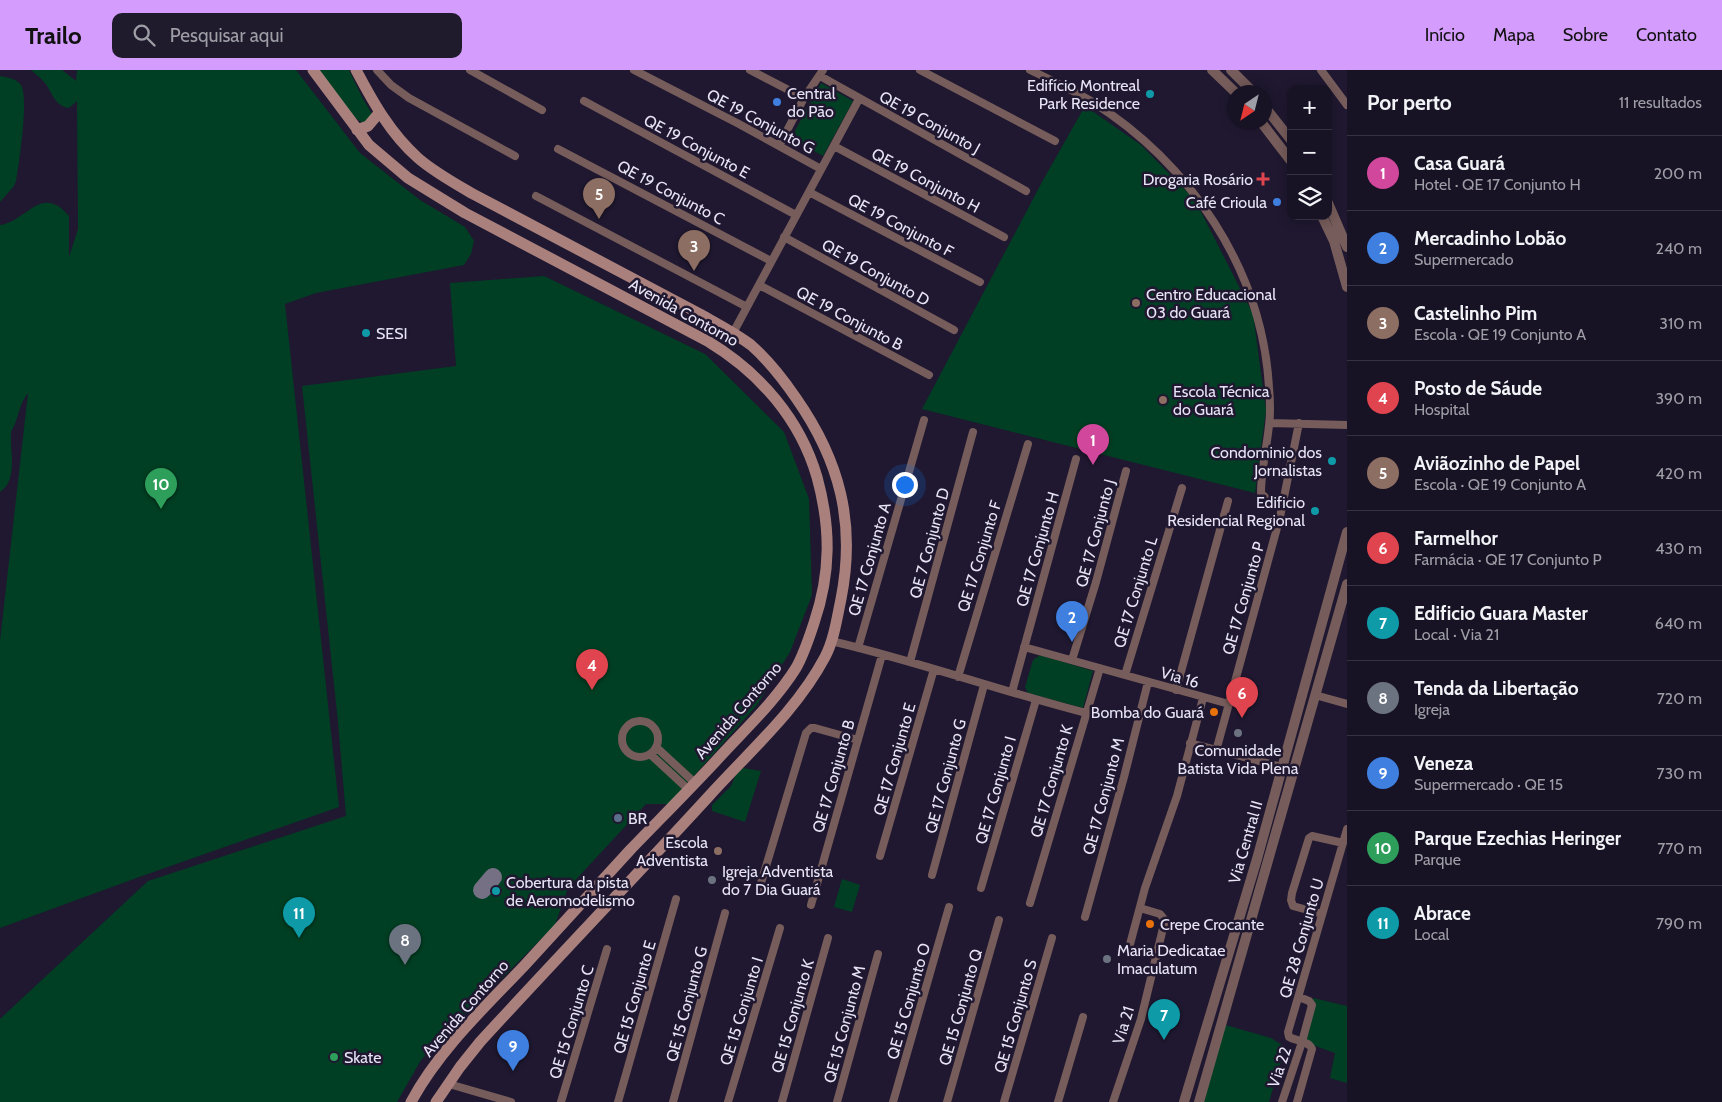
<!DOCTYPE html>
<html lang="pt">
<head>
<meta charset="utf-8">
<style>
	:root { --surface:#171224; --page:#201b2c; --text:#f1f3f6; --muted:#9e9ea6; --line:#363241; --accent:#d49cfc }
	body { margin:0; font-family:Cabin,sans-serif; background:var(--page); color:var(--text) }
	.controls { position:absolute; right:15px; top:15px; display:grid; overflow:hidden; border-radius:10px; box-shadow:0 2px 12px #0003 }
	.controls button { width:45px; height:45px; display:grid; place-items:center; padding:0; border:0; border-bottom:1px solid var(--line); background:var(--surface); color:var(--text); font:25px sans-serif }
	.compass { position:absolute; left:1227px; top:15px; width:45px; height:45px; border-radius:50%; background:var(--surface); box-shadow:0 2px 12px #0003; rotate:215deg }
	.you { position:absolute; left:904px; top:414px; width:18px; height:18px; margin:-12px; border:4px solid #fff; border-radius:50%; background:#1a73e8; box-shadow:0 0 0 8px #1a73e833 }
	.badge { display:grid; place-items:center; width:32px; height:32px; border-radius:50%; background:var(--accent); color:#fff; font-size:16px; font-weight:700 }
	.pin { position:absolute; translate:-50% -41px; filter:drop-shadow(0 1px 2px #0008) }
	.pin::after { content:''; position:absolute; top:26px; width:18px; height:15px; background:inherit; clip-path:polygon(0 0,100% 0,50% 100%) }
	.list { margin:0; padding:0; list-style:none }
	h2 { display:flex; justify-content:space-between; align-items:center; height:65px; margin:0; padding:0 20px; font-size:21px }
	h2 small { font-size:16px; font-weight:400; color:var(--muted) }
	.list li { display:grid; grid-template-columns:32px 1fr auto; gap:15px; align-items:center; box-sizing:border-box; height:75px; padding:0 20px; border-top:1px solid var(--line) }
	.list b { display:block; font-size:19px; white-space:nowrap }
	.list p { margin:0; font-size:16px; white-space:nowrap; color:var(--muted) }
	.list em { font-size:16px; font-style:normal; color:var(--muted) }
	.icon { flex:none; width:28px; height:28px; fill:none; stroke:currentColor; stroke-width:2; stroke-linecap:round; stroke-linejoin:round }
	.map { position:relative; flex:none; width:1347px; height:1032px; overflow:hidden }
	header { display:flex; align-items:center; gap:30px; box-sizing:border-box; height:70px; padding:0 25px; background:var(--accent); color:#111 }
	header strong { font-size:24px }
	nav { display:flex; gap:28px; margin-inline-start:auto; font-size:18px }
	.search { width:350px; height:45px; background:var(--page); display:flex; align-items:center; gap:12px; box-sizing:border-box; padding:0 18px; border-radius:10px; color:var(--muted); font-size:19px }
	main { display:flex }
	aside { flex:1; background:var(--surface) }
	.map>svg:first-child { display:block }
	.green { fill:#003f23 }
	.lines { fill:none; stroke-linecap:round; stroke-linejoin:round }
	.taxiway { stroke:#757084; stroke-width:18 }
	.minor { stroke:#765c5a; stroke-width:8 }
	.tertiary { stroke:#765c5a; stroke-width:10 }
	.secondary { stroke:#aa807d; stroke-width:11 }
	.culture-dot { fill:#0f9aa8; stroke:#1f1830; stroke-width:2 }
	.shop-dot { fill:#3f7fe0; stroke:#1f1830; stroke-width:2 }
	.health-dot { fill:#e0444e; stroke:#1f1830; stroke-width:2 }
	.education-dot { fill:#8d6e63; stroke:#1f1830; stroke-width:2 }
	.food-dot { fill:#e8710a; stroke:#1f1830; stroke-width:2 }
	.worship-dot { fill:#6b7280; stroke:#1f1830; stroke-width:2 }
	.service-dot { fill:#5c6f8a; stroke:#1f1830; stroke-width:2 }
	.leisure-dot { fill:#2e9e5b; stroke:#1f1830; stroke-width:2 }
	.labels { text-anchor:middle; stroke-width:5; stroke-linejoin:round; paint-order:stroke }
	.poi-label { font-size:16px; fill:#e8e4f5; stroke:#1f1830; text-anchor:start }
	.street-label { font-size:16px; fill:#e8e4f5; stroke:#1f1830 }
</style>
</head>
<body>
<header>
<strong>Trailo</strong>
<div class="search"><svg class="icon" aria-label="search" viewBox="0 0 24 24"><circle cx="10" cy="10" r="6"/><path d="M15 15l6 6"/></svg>Pesquisar aqui</div>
<nav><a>Início</a><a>Mapa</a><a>Sobre</a><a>Contato</a></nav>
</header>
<main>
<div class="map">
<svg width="1347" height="1032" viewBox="0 0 1347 1032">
	<rect width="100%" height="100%" fill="#1f1830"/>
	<path class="green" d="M31 0H62L76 11 77 0H296L360 83 420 130 465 157 474 171 471 184 464 195 316 223 285 234 339 737 142 806 0 858V571L28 323C21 331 19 343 15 354 13 358 11 360 11 364 10 383 18 410 0 422V155C27 151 42 113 69 146V187L78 159 77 31 69 38C54 36 52 21 44 12 40 7 35 4 31 0Z
		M318 0H349L362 27 372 44 364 54 354 47Z
		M0 6C7 7 17 9 21 15 29 28 19 94 16 111L14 116 0 132Z
		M821 13 853 31 823 86 791 68Z
		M1085 36 1141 75 1195 130 1253 244 1266 340 1255 423 922 339 1042 112Z
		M544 206 705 284 784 362 809 429 812 525 790 582 757 635 669 734H646L568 818 555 855 421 990 397 1032H0V949L148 811 346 746 338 652 302 316 456 296 450 213Z
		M1040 585 1093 601 1083 638 1028 623 1025 617 1033 590Z
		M743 698 761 701 745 752 712 741V735L731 716 736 704Z
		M842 809 860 815 852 842 834 837Z
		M1313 928 1347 936V1013L1330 1008 1335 983 1304 972Z
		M1222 954 1271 968 1285 977 1269 1032H1199Z"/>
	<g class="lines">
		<path class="taxiway" d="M482 820 493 807"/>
		<path class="minor" d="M377 0 391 15 409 28 515 86
			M470 0 542 40
			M634 0 739 54 821 99
			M750 0 804 28
			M920 0 1055 71
			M1030 0C1051 10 1072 20 1091 31 1190 93 1262 199 1269 317 1270 329 1271 342 1269 355 1267 377 1261 400 1261 423L1268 430 1283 434
			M1321 0 1347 35
			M820 6 1026 121
			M584 31 796 145
			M779 76 804 28 823 0
			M834 76 1004 167
			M558 79 771 191
			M809 122 980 212
			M536 126 747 237
			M784 167 954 260
			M759 215 929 305
			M733 263 859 29
			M1270 353 1347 355
			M831 571C917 591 1000 621 1086 643
			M1024 577 1229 634
			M858 578 924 350
			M1072 590 1096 512 1126 401
			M910 592 973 362
			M1125 605 1182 418
			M958 607 1028 374
			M1176 620 1228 431
			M1012 622 1076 389
			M1315 625 1347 634
			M622 669a18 18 0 1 1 36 0a18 18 0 1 1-36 0Z
			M1190 673 1282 697
			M656 677 695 713
			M1216 681 1280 447 1299 353
			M650 684 689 720
			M880 786 934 599
			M932 805 984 615
			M981 818 1036 630
			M758 823 806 663 811 658H815L858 670
			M1030 833 1100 598
			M811 835 882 585
			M1322 844 1293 836 1291 830 1292 823 1309 768 1312 766 1343 773
			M1085 847 1124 707 1148 612
			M1157 886 1129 878 1145 818 1177 726 1203 628
			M449 1014 511 1032
			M561 1032 607 879
			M618 1032 676 829
			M673 1032 725 843
			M728 1032 780 858
			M782 1032 828 868
			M837 1032 878 884
			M893 1032 949 837
			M947 1032 999 850
			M1004 1032 1052 868
			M1058 1032 1083 947
			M1113 1032 1141 949 1165 850 1160 844 1140 838
			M1282 1032 1302 972 1312 935 1309 931 1299 927
			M1297 1032 1312 979C1309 971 1298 971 1291 968L1289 967 1288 962 1347 759"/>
		<path class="tertiary" d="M1212 0 1235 22
			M1231 0 1253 22
			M1264 36 1291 70
			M1261 52 1291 91
			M1328 133 1347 177
			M1322 146 1334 171 1347 217
			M1184 1032 1257 789 1347 462
			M1199 1032 1347 514"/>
		<path class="secondary" d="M313 0 369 75 408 108 465 143 709 272C760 303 800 349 817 407 831 458 831 503 814 553 809 568 804 584 796 598 774 633 742 662 715 692 687 722 659 750 631 779 595 818 560 857 524 896 484 938 439 980 411 1032
			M356 0C373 32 390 63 418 88 434 102 454 113 473 124L700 244C717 254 735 263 751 275 768 290 783 309 796 328 840 391 856 453 841 529 837 548 834 570 825 587 797 640 750 681 710 725 634 808 556 889 480 972L460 997 436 1032
			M357 60 368 56 379 43"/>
	</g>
	<g class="culture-dot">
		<circle cx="1150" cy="24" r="5"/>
		<circle cx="366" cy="263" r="5"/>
		<circle cx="1332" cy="391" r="5"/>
		<circle cx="1315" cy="441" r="5"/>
		<circle cx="496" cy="821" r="5"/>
	</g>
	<g class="shop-dot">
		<circle cx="777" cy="32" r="5"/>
		<circle cx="1277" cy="132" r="5"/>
	</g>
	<path class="health-dot" d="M1260.5 101.5h5v5h5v5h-5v5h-5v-5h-5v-5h5z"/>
	<g class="education-dot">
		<circle cx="1136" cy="233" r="5"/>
		<circle cx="1163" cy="330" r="5"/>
		<circle cx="718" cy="781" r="5"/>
	</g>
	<g class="food-dot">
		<circle cx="1214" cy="642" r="5"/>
		<circle cx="1150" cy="854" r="5"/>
	</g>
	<g class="worship-dot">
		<circle cx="1238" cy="663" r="5"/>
		<circle cx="712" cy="810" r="5"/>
		<circle cx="1107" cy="889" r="5"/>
	</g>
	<circle class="service-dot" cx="618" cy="748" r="5"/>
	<circle class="leisure-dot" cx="334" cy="987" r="5"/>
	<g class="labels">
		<g class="poi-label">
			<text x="1140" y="21" text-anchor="end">Edifício Montreal<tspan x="1140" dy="18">Park Residence</tspan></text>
			<text x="787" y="29">Central<tspan x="787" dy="18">do Pão</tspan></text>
			<text x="1253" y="115" text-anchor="end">Drogaria Rosário</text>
			<text x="1267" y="138" text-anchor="end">Café Crioula</text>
			<text x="1146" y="230">Centro Educacional<tspan x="1146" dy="18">03 do Guará</tspan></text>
			<text x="376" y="269">SESI</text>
			<text x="1173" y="327">Escola Técnica<tspan x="1173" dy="18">do Guará</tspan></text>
			<text x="1322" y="388" text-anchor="end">Condominio dos<tspan x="1322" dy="18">Jornalistas</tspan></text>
			<text x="1305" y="438" text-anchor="end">Edificio<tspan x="1305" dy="18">Residencial Regional</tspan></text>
			<text x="1204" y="648" text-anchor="end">Bomba do Guará</text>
			<text x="1238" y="686" text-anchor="middle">Comunidade<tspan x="1238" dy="18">Batista Vida Plena</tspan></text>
			<text x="628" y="754">BR</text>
			<text x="708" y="778" text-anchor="end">Escola<tspan x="708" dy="18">Adventista</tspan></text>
			<text x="722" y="807">Igreja Adventista<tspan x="722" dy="18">do 7 Dia Guará</tspan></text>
			<text x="506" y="818">Cobertura da pista<tspan x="506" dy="18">de Aeromodelismo</tspan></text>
			<text x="1160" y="860">Crepe Crocante</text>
			<text x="1117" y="886">Maria Dedicatae<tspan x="1117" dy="18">Imaculatum</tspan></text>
			<text x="344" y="993">Skate</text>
		</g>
		<g class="street-label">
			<text transform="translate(761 51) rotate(28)" y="6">QE 19 Conjunto G</text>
			<text transform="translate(930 52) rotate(29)" y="6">QE 19 Conjunto J</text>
			<text transform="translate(697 76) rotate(28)" y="6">QE 19 Conjunto E</text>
			<text transform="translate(926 110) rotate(28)" y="6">QE 19 Conjunto H</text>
			<text transform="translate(671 122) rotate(28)" y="6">QE 19 Conjunto C</text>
			<text transform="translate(901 155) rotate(28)" y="6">QE 19 Conjunto F</text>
			<text transform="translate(876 202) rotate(29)" y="6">QE 19 Conjunto D</text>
			<text transform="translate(684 242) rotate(29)" y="6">Avenida Contorno</text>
			<text transform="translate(850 248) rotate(28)" y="6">QE 19 Conjunto B</text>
			<text transform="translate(1095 463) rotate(-75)" y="6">QE 17 Conjunto J</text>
			<text transform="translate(929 473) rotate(-75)" y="6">QE 7 Conjunto D</text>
			<text transform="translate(1037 479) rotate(-74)" y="6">QE 17 Conjunto H</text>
			<text transform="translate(979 486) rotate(-73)" y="6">QE 17 Conjunto F</text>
			<text transform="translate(869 489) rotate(-74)" y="6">QE 17 Conjunto A</text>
			<text transform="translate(1135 522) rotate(-73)" y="6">QE 17 Conjunto L</text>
			<text transform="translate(1243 528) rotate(-74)" y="6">QE 17 Conjunto P</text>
			<text transform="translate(1180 607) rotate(16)" y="6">Via 16</text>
			<text transform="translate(738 640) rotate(-49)" y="6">Avenida Contorno</text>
			<text transform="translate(894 689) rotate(-74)" y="6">QE 17 Conjunto E</text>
			<text transform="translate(833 706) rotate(-74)" y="6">QE 17 Conjunto B</text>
			<text transform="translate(945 706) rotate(-75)" y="6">QE 17 Conjunto G</text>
			<text transform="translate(1051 711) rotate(-74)" y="6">QE 17 Conjunto K</text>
			<text transform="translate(995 720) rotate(-74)" y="6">QE 17 Conjunto I</text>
			<text transform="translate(1103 726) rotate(-75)" y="6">QE 17 Conjunto M</text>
			<text transform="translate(1245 772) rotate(-74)" y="6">Via Central II</text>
			<text transform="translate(1301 868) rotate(-74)" y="6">QE 28 Conjunto U</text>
			<text transform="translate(634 927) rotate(-74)" y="6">QE 15 Conjunto E</text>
			<text transform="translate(908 931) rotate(-74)" y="6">QE 15 Conjunto O</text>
			<text transform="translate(686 934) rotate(-75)" y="6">QE 15 Conjunto G</text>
			<text transform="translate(960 937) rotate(-74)" y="6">QE 15 Conjunto Q</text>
			<text transform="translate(465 938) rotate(-49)" y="6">Avenida Contorno</text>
			<text transform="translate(741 941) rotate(-73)" y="6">QE 15 Conjunto I</text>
			<text transform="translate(792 946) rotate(-74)" y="6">QE 15 Conjunto K</text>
			<text transform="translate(1015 946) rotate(-74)" y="6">QE 15 Conjunto S</text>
			<text transform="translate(571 952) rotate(-73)" y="6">QE 15 Conjunto C</text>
			<text transform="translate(844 954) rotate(-75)" y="6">QE 15 Conjunto M</text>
			<text transform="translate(1123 955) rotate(-73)" y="6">Via 21</text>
			<text transform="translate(1279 997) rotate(-71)" y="6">Via 22</text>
		</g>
	</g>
</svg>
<div class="controls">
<button>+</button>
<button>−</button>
<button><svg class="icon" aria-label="layers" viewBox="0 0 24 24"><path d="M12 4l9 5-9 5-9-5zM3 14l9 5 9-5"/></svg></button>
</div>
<svg class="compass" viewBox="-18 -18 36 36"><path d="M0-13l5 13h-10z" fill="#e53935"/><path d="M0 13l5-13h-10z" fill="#9e9ea6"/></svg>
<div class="you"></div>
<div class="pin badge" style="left:1093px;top:395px;background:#d1479c">1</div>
<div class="pin badge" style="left:1072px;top:572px;background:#3f7fe0">2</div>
<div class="pin badge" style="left:694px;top:201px;background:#8d6e63">3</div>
<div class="pin badge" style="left:592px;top:620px;background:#e0444e">4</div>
<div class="pin badge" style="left:599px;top:149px;background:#8d6e63">5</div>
<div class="pin badge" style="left:1242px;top:648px;background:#e0444e">6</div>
<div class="pin badge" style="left:1164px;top:970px;background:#0f9aa8">7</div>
<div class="pin badge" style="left:405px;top:895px;background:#6b7280">8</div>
<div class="pin badge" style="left:513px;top:1001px;background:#3f7fe0">9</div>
<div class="pin badge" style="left:161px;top:439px;background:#2e9e5b">10</div>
<div class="pin badge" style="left:299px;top:868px;background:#0f9aa8">11</div>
</div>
<aside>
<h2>Por perto<small>11 resultados</small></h2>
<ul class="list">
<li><span class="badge" style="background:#d1479c">1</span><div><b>Casa Guará</b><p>Hotel · QE 17 Conjunto H</p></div><em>200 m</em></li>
<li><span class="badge" style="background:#3f7fe0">2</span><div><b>Mercadinho Lobão</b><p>Supermercado</p></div><em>240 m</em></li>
<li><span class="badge" style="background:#8d6e63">3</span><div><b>Castelinho Pim</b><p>Escola · QE 19 Conjunto A</p></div><em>310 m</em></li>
<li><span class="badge" style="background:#e0444e">4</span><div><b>Posto de Sáude</b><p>Hospital</p></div><em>390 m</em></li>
<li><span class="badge" style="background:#8d6e63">5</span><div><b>Aviãozinho de Papel</b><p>Escola · QE 19 Conjunto A</p></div><em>420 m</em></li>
<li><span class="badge" style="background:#e0444e">6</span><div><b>Farmelhor</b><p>Farmácia · QE 17 Conjunto P</p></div><em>430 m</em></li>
<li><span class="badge" style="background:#0f9aa8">7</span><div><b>Edificio Guara Master</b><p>Local · Via 21</p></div><em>640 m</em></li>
<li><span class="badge" style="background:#6b7280">8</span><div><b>Tenda da Libertação</b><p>Igreja</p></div><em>720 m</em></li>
<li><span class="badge" style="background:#3f7fe0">9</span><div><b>Veneza</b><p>Supermercado · QE 15</p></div><em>730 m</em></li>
<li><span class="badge" style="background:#2e9e5b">10</span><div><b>Parque Ezechias Heringer</b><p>Parque</p></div><em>770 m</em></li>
<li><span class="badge" style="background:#0f9aa8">11</span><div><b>Abrace</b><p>Local</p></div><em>790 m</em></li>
</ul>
</aside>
</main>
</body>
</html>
